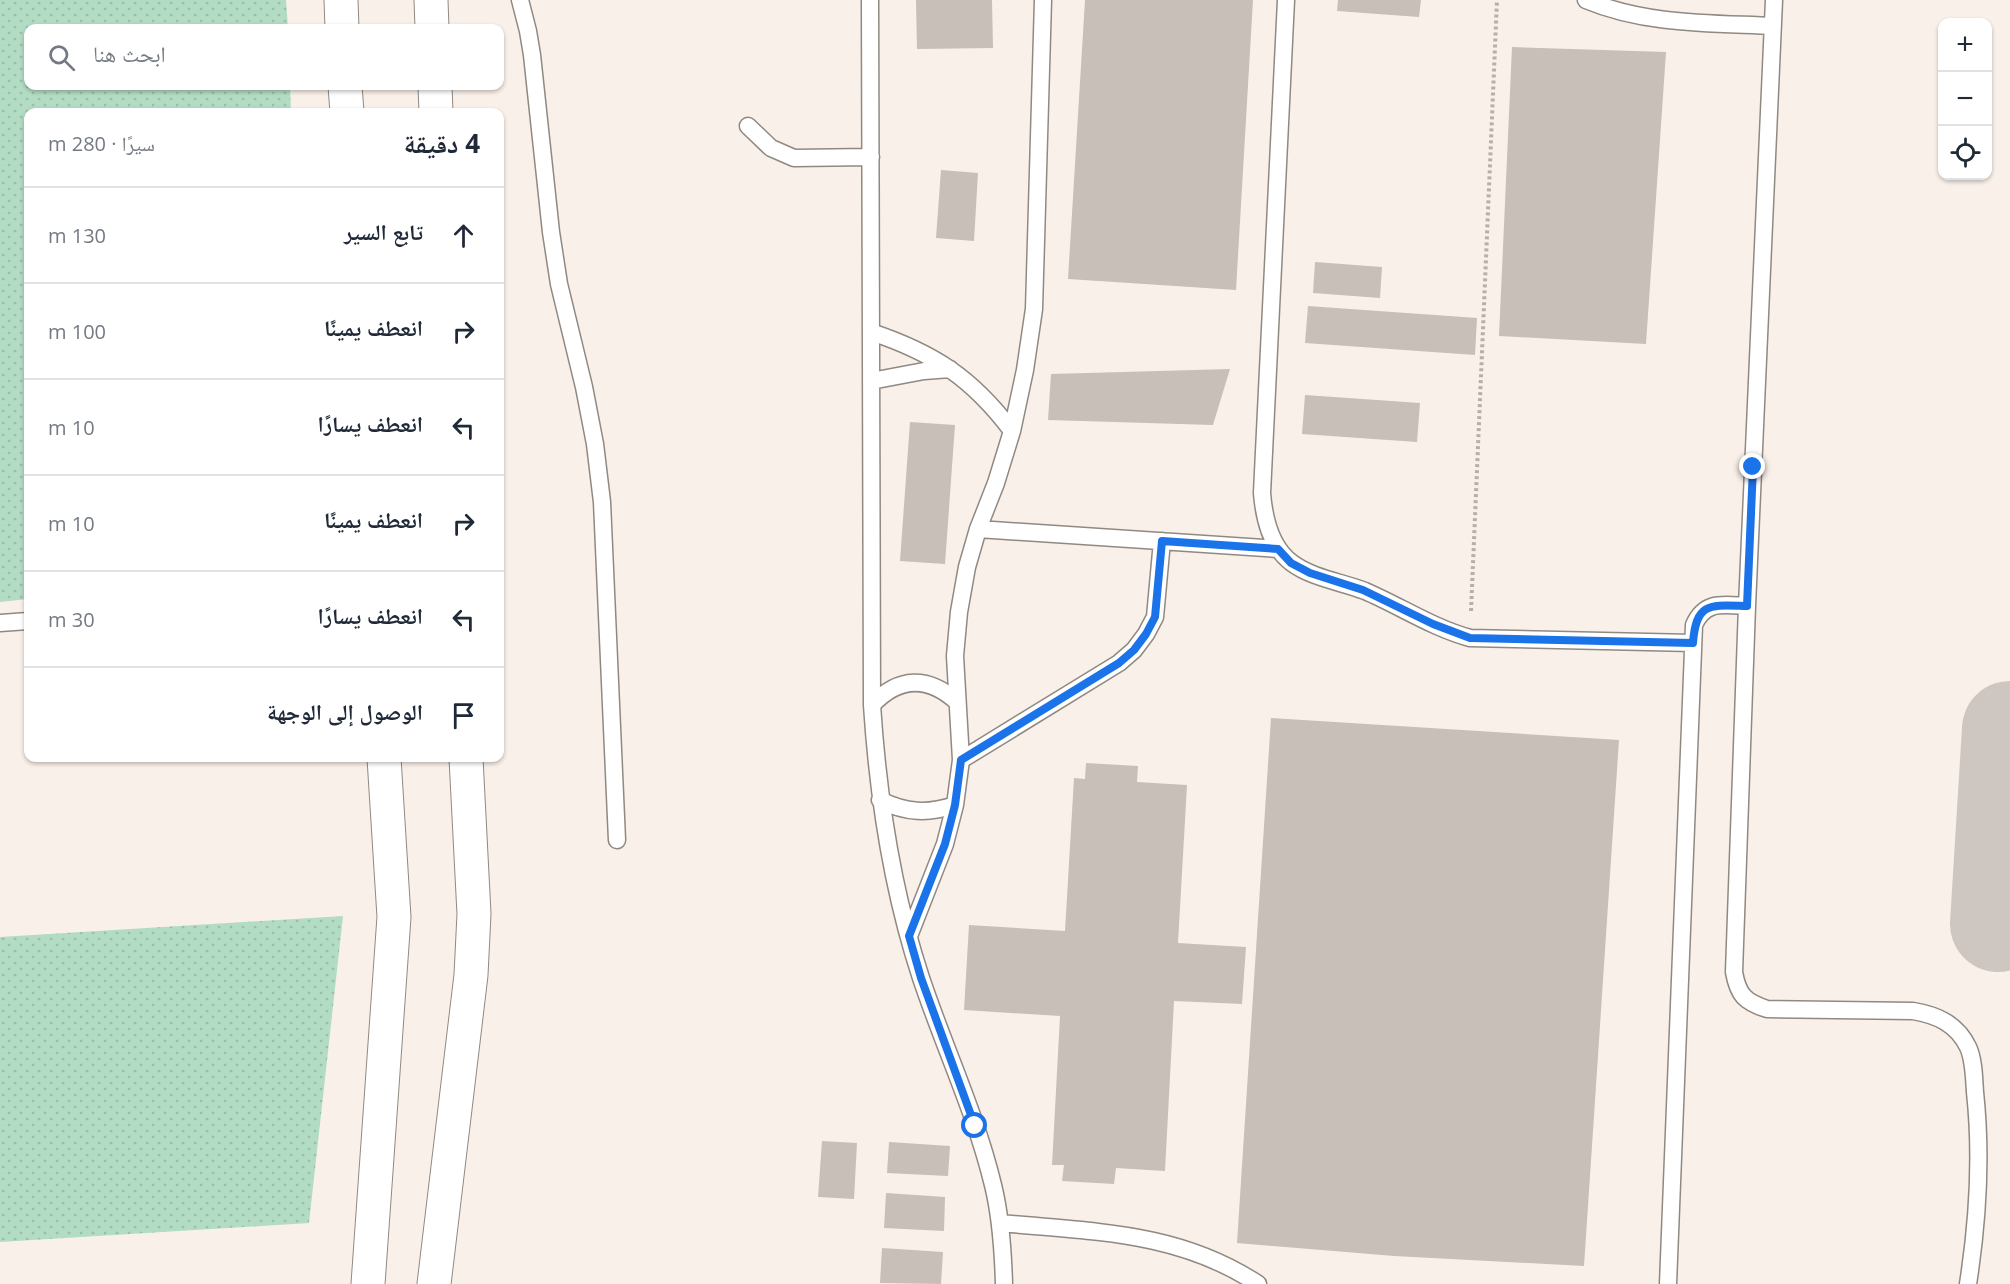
<!DOCTYPE html>
<html lang="ar">
<head>
<meta charset="utf-8">
<style>
	:root { --surface:#fff; --page:#f6f6f7; --text:#1f2937; --muted:#747a83; --line:#e0e1e3 }
	body { margin:0; font-family:"Open Sans","Noto Naskh Arabic",sans-serif; background:var(--page); color:var(--text); direction:rtl }
	.controls { position:absolute; right:18px; top:18px; display:grid; overflow:hidden; border-radius:12px; box-shadow:0 2px 4px #0004 }
	.controls button { width:54px; height:54px; display:grid; place-items:center; padding:0; border:0; border-bottom:2px solid var(--line); background:var(--surface); color:var(--text); font:30px sans-serif }
	.stop { position:absolute; width:18px; height:18px; margin:-14px; border:4px solid #1a73e8; border-radius:50%; background:#fff }
	.stop.end { background:#1a73e8; border-color:#fff; box-shadow:0 2px 6px #0008 }
	.list { margin:0; padding:0; list-style:none }
	h2 { display:flex; justify-content:space-between; align-items:center; height:78px; margin:0; padding:0 24px; font-size:26px }
	h2 small { font-size:20px; font-weight:400; color:var(--muted) }
	.list li { display:grid; grid-template-columns:39px 1fr auto; gap:18px; align-items:center; box-sizing:border-box; height:96px; padding:0 24px; border-top:2px solid var(--line) }
	.list b { display:block; font-size:22px; white-space:nowrap }
	.list em { font-size:20px; font-style:normal; color:var(--muted) }
	.icon { flex:none; width:33px; height:33px; fill:none; stroke:currentColor; stroke-width:2; stroke-linecap:round; stroke-linejoin:round }
	.map { position:relative; flex:none; width:2010px; height:1284px; overflow:hidden; direction:ltr }
	.search { position:absolute; background:var(--surface); box-shadow:0 2px 4px #0004; left:24px; top:24px; width:480px; height:66px; display:flex; align-items:center; gap:15px; box-sizing:border-box; padding:0 21px; border-radius:12px; color:var(--muted); font-size:22px }
	.panel { position:absolute; background:var(--surface); box-shadow:0 2px 4px #0004; left:24px; top:108px; width:480px; height:654px; border-radius:12px; direction:rtl }
	.map>svg:first-child { display:block }
	.grass { fill:url(#grass-dots) }
	.lines { fill:none; stroke-linecap:round; stroke-linejoin:round }
	.taxiway { stroke:#cec6c0; stroke-width:96 }
	.building { fill:#c7bfb8 }
	.service-casing { stroke:#908982; stroke-width:19 }
	.primary-casing { stroke:#908982; stroke-width:35 }
	.path { stroke:#b6afaa; stroke-width:4; stroke-dasharray:3 3; stroke-linecap:butt }
	.service { stroke:#fff; stroke-width:16 }
	.primary { stroke:#fff; stroke-width:33 }
	.route { stroke:#1a73e8; stroke-width:8 }
</style>
</head>
<body>
<div class="map">
<svg width="2010" height="1284" viewBox="0 0 2010 1284">
	<defs>
		<pattern id="grass-dots" width="8" height="8" patternUnits="userSpaceOnUse" patternTransform="scale(1.5)"><rect width="8" height="8" fill="#b3dcc4"/><path d="M2 2h.1M6 6h.1" fill="none" stroke="#9bbea9" stroke-width="1.8" stroke-linecap="round"/></pattern>
	</defs>
	<rect width="100%" height="100%" fill="#f9f0e9"/>
	<path class="grass" d="M0 0H286L288 28H28V86H290L291 112H28V599L0 602Z
		M343 916 309 1223 0 1242V937Z"/>
	<g class="lines">
		<path class="taxiway" d="M1998 924 2010 729"/>
	</g>
	<path class="building" d="M916 0H992L993 48 917 49Z
		M1085 0H1253L1236 290 1068 279Z
		M1338 0H1421L1419 17 1337 11Z
		M1512 47 1666 52 1646 344 1499 336Z
		M941 170 978 173 974 241 936 238Z
		M1315 262 1382 267 1380 298 1313 293Z
		M1308 306 1477 318 1475 355 1305 343Z
		M1230 369 1213 425 1048 420 1051 374Z
		M1305 395 1420 403 1417 442 1302 434Z
		M910 422 955 425 945 564 900 561Z
		M1271 718 1619 740 1584 1266 1394 1256 1237 1243Z
		M1086 763 1138 766 1137 782 1187 785 1178 943 1246 947 1242 1004 1174 1001 1165 1171 1116 1168 1114 1184 1062 1181 1064 1165H1052L1060 1016 964 1010 969 925 1065 931 1074 778 1085 779Z
		M822 1141 857 1143 854 1199 818 1197Z
		M889 1142 950 1146 948 1176 887 1173Z
		M886 1193 945 1197 944 1231 884 1228Z
		M882 1248 943 1252 941 1284 880 1283Z"/>
	<g class="lines">
		<g class="service-casing">
			<path id="service" d="M520 0 528 31 532 55 551 232 559 284 584 387 595 444 602 502 617 840
				M870 0 872 705C878 797 892 890 921 978 944 1047 976 1114 993 1185 1001 1217 1003 1250 1004 1284
				M1286 0 1262 493C1264 518 1270 547 1292 563 1312 578 1342 582 1365 591 1400 606 1433 628 1470 638L1693 643
				M1586 0C1646 25 1710 23 1773 26
				M1774 0 1747 606 1734 972C1738 995 1745 1002 1767 1009L1913 1011C1937 1015 1957 1024 1968 1047 1974 1060 1974 1078 1975 1092 1982 1157 1978 1220 1968 1284
				M748 126 771 148 794 158 871 157
				M871 332C934 353 972 378 1012 431
				M871 381 924 371 950 369
				M978 529 1278 549
				M0 623 28 621
				M872 705C899 676 928 676 956 701
				M961 760 1119 663 1134 650 1146 634 1155 617 1162 541
				M880 800C906 813 928 814 955 805
				M909 936 945 844 955 805 961 760 955 656 959 612 967 567 978 529 996 483 1012 431 1025 370 1034 309 1043 0
				M1001 1223C1093 1232 1178 1231 1258 1284
				M1668 1284 1694 625C1705 600 1723 605 1747 606"/>
		</g>
		<g class="primary-casing">
			<path id="primary" d="M341 0 342 28
				M431 0 432 28
				M345 86 347 112
				M435 86 436 112
				M368 1284 394 917 384 758
				M434 1284 471 975 474 914 466 758"/>
		</g>
		<path class="path" d="M1471 611 1497 0"/>
		<use href="#service" class="service"/>
		<use href="#primary" class="primary"/>
	</g>
	<g class="lines">
		<path class="route" d="M975 1126 921 978 909 936 945 844 955 805 961 760 1119 663 1134 650 1146 634 1155 617 1162 541 1278 549 1291 563 1310 573 1363 590 1433 624 1470 638 1693 643C1696 601 1711 605 1747 606L1753 467"/>
	</g>
</svg>
<div class="controls">
<button>+</button>
<button>−</button>
<button><svg class="icon" aria-label="locate" viewBox="0 0 24 24"><circle cx="12" cy="12" r="6"/><path d="M12 2v4M12 18v4M2 12h4M18 12h4"/></svg></button>
</div>
<div class="stop" style="left:975px;top:1126px"></div>
<div class="stop end" style="left:1753px;top:467px"></div>
<div class="search"><svg class="icon" aria-label="search" viewBox="0 0 24 24"><circle cx="10" cy="10" r="6"/><path d="M15 15l6 6"/></svg>ابحث هنا</div>
<section class="panel">
<h2>4 دقيقة<small>سيرًا · 280 m</small></h2>
<ul class="list">
<li><svg class="icon" aria-label="ahead" viewBox="0 0 24 24"><path d="M12 20V5M6 11l6-6 6 6"/></svg><div><b>تابع السير</b></div><em>130 m</em></li>
<li><svg class="icon" aria-label="right" viewBox="0 0 24 24"><path d="M7 20v-9h11M14 6l5 5-5 5"/></svg><div><b>انعطف يمينًا</b></div><em>100 m</em></li>
<li><svg class="icon" aria-label="left" viewBox="0 0 24 24"><path d="M17 20v-9H6M10 6l-5 5 5 5"/></svg><div><b>انعطف يسارًا</b></div><em>10 m</em></li>
<li><svg class="icon" aria-label="right" viewBox="0 0 24 24"><path d="M7 20v-9h11M14 6l5 5-5 5"/></svg><div><b>انعطف يمينًا</b></div><em>10 m</em></li>
<li><svg class="icon" aria-label="left" viewBox="0 0 24 24"><path d="M17 20v-9H6M10 6l-5 5 5 5"/></svg><div><b>انعطف يسارًا</b></div><em>30 m</em></li>
<li><svg class="icon" aria-label="arrive" viewBox="0 0 24 24"><path d="M6 21V4h12l-3 4 3 4H6"/></svg><div><b>الوصول إلى الوجهة</b></div></li>
</ul>
</section>
</div>
</body>
</html>
